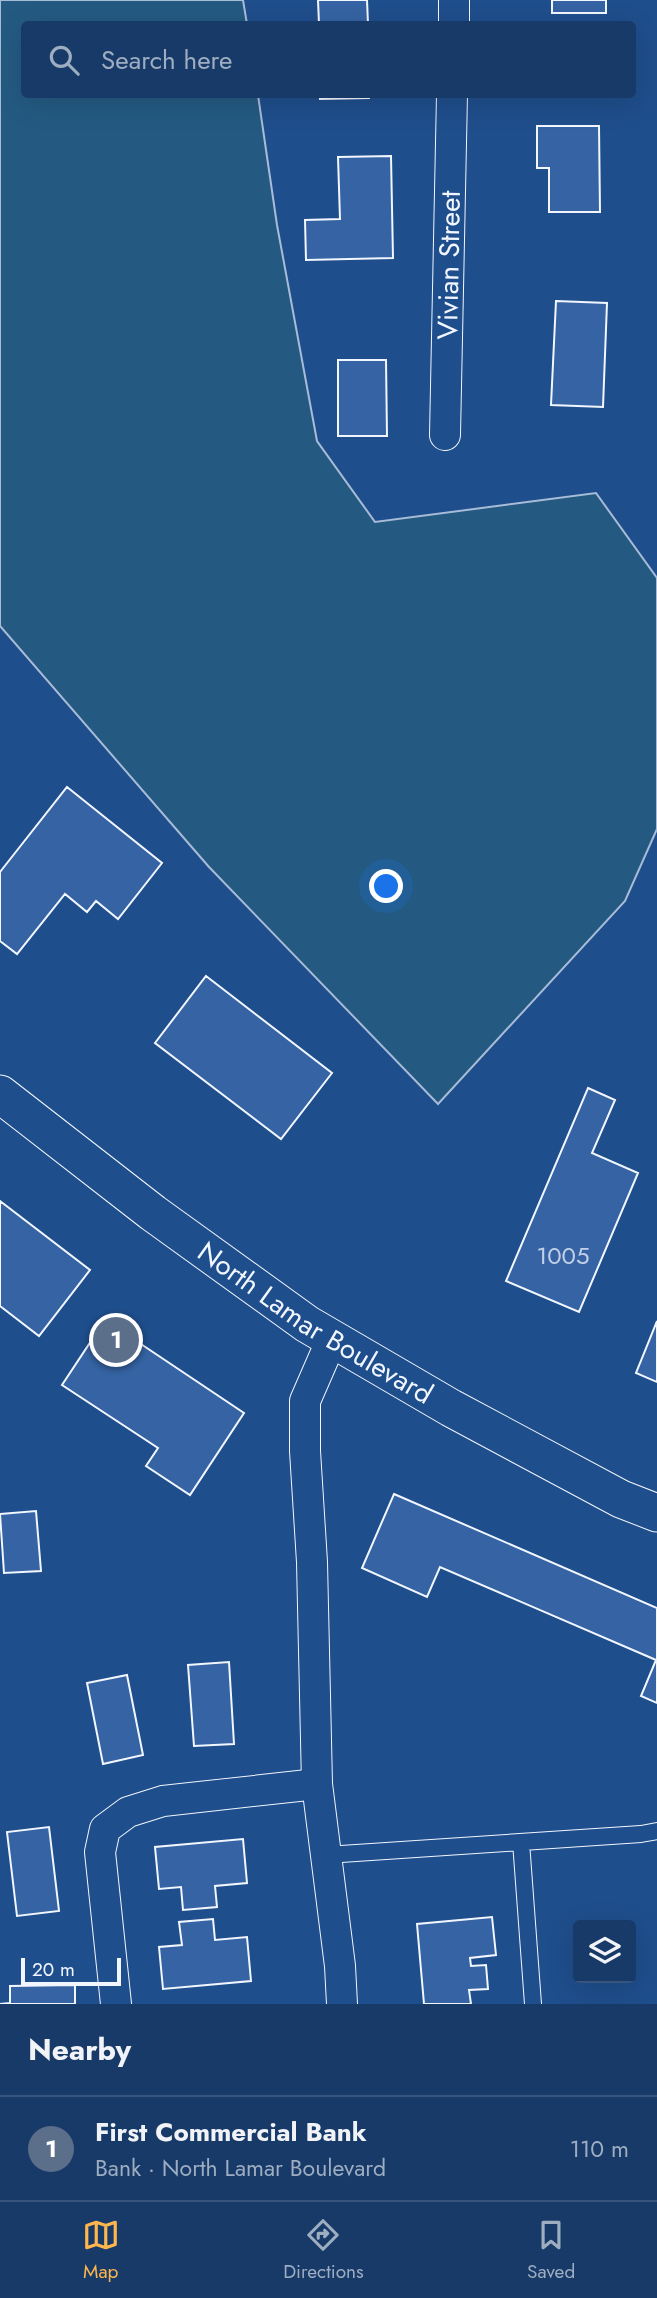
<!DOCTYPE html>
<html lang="en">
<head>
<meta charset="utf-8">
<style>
	:root { --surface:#173a69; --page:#244571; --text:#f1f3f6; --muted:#9eadc0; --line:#36547d; --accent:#ffb74d }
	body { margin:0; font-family:Jost,sans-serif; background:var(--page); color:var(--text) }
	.controls { position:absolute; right:21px; bottom:21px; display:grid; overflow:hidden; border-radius:7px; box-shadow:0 7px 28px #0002 }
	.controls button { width:63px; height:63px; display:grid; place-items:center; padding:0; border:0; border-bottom:2px solid var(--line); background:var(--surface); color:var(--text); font:35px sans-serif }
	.scale { position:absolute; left:21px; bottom:18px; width:100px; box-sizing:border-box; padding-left:7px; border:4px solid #f2f6ff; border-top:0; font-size:19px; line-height:24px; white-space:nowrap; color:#f2f6ff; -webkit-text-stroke:5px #1f4e8c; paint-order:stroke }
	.you { position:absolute; left:387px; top:887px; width:24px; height:24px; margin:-18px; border:5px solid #fff; border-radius:50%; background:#1a73e8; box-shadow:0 0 0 10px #1a73e833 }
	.badge { display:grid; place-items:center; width:46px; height:46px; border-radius:50%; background:var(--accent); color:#fff; font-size:23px; font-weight:700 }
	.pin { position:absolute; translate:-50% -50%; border:4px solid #fff; box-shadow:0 2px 7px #0006 }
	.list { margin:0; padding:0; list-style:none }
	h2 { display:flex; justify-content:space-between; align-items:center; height:91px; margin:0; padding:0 28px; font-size:30px }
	h2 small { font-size:23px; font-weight:400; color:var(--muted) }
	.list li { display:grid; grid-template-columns:46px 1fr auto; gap:21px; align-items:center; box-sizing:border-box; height:105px; padding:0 28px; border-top:2px solid var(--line) }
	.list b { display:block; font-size:26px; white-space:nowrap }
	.list p { margin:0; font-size:23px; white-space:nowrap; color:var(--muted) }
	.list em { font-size:23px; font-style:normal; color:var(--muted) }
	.icon { flex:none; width:38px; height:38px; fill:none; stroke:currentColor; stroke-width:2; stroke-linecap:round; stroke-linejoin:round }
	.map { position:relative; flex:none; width:657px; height:2004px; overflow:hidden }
	.search { position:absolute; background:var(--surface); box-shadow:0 7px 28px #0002; left:21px; right:21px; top:21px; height:77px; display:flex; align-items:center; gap:18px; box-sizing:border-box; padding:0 24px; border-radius:7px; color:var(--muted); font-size:26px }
	.sheet { height:196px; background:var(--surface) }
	nav { display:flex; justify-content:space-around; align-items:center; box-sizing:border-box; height:98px; border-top:2px solid var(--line); background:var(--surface); font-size:19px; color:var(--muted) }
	nav a { display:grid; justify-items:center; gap:4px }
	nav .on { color:var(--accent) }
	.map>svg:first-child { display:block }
	.green { fill:#245a82; stroke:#a8bbd7; stroke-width:2 }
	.building { fill:#3563a3; stroke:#f2f6ff; stroke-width:2 }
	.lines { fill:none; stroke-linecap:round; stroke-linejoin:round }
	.service-casing { stroke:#f2f6ff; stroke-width:18 }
	.minor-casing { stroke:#f2f6ff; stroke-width:32 }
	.tertiary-casing { stroke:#f2f6ff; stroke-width:39 }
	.service { stroke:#1f4e8c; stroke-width:16 }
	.minor { stroke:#1f4e8c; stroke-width:30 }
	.tertiary { stroke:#1f4e8c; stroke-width:37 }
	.labels { text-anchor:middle; stroke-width:5; stroke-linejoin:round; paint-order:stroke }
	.number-label { font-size:24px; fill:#c3d1e8 }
	.street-label { font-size:28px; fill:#f2f6ff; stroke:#1f4e8c }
</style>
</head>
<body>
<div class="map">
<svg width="657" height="2004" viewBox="0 0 657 2004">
	<rect width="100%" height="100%" fill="#1f4e8c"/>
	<path class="green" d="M0 0H243L247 24H24V94L258 95 277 225 317 441 375 522 596 493 657 578V829L625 901 438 1104 209 867 0 626Z"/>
	<path class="building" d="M318 0H367L368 24H319Z
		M552 0H606V13H552Z
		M320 94H369V98L320 99Z
		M537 126H599L600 212H549V168H537Z
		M391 156 393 258 306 260 305 220 340 219 338 157Z
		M556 301 607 303 603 407 551 405Z
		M338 360H386L387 436H338Z
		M67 787 162 863 118 919 96 901 87 912 65 894 17 954 0 941V872Z
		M206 976 332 1073 281 1139 155 1043Z
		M588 1088 615 1100 592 1153 638 1173 579 1312 506 1281Z
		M0 1201 90 1270 39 1336 0 1306Z
		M105 1320 244 1413 190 1495 146 1466 158 1448 62 1385Z
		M657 1321V1382L636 1373Z
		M394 1494 657 1608V1703L641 1696 656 1660 440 1567 427 1597 362 1568Z
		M36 1511 41 1571 4 1573 0 1514Z
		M229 1662 234 1744 194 1746 188 1665Z
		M127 1675 143 1755 103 1764 87 1683Z
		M49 1827 59 1911 17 1916 7 1832Z
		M243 1839 247 1883 215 1886 217 1907 183 1910 181 1887 159 1889 155 1847Z
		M492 1917 496 1955 470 1958 471 1966 486 1965 488 1989 469 1990 471 2004H424L417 1924Z
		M213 1919 215 1940 247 1937 251 1981 163 1989 159 1947 182 1945 179 1922Z
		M75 1985V2004H0L10 2003V1986Z"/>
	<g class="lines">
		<g class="service-casing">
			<path id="service" d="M521 1842 533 2004
				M326 1855 641 1834 657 1831"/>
		</g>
		<g class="minor-casing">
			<g id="minor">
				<path d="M454 24V0"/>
				<path id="s1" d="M445 435 452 94"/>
				<path d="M332 1339 305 1401V1451L312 1562 317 1784 340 1966 342 2004"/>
				<path d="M116 2004 100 1852 105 1829 128 1812 163 1801 317 1784"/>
			</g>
		</g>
		<g class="tertiary-casing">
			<g id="tertiary">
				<path id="s2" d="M0 1094 153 1213 307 1324 451 1408 621 1499 657 1513"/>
			</g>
		</g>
		<use href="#service" class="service"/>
		<use href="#minor" class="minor"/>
		<use href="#tertiary" class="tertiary"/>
	</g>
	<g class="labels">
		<g class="number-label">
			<text x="563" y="1264">1005</text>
		</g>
		<g class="street-label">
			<text dy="10" stroke="none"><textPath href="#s1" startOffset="170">Vivian Street</textPath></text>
			<text dy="10" stroke="none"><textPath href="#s2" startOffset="390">North Lamar Boulevard</textPath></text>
		</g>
	</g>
</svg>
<div class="controls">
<button><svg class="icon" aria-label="layers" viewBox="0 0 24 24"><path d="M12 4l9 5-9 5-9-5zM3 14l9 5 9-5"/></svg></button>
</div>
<div class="scale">20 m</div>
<div class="you"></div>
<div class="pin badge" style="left:116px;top:1340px;background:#5c6f8a">1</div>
<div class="search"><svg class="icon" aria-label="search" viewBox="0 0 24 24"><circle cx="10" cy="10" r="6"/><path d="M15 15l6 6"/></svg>Search here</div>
</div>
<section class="sheet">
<h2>Nearby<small></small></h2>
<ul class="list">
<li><span class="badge" style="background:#5c6f8a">1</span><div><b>First Commercial Bank</b><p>Bank · North Lamar Boulevard</p></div><em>110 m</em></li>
</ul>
</section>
<nav>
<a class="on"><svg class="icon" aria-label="map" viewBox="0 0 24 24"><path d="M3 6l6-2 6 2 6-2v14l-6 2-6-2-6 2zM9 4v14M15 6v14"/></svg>Map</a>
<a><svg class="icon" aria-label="directions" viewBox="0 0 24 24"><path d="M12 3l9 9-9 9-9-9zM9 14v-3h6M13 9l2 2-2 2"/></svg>Directions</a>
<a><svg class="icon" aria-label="saved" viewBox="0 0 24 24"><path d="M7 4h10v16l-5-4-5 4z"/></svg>Saved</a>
</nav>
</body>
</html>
